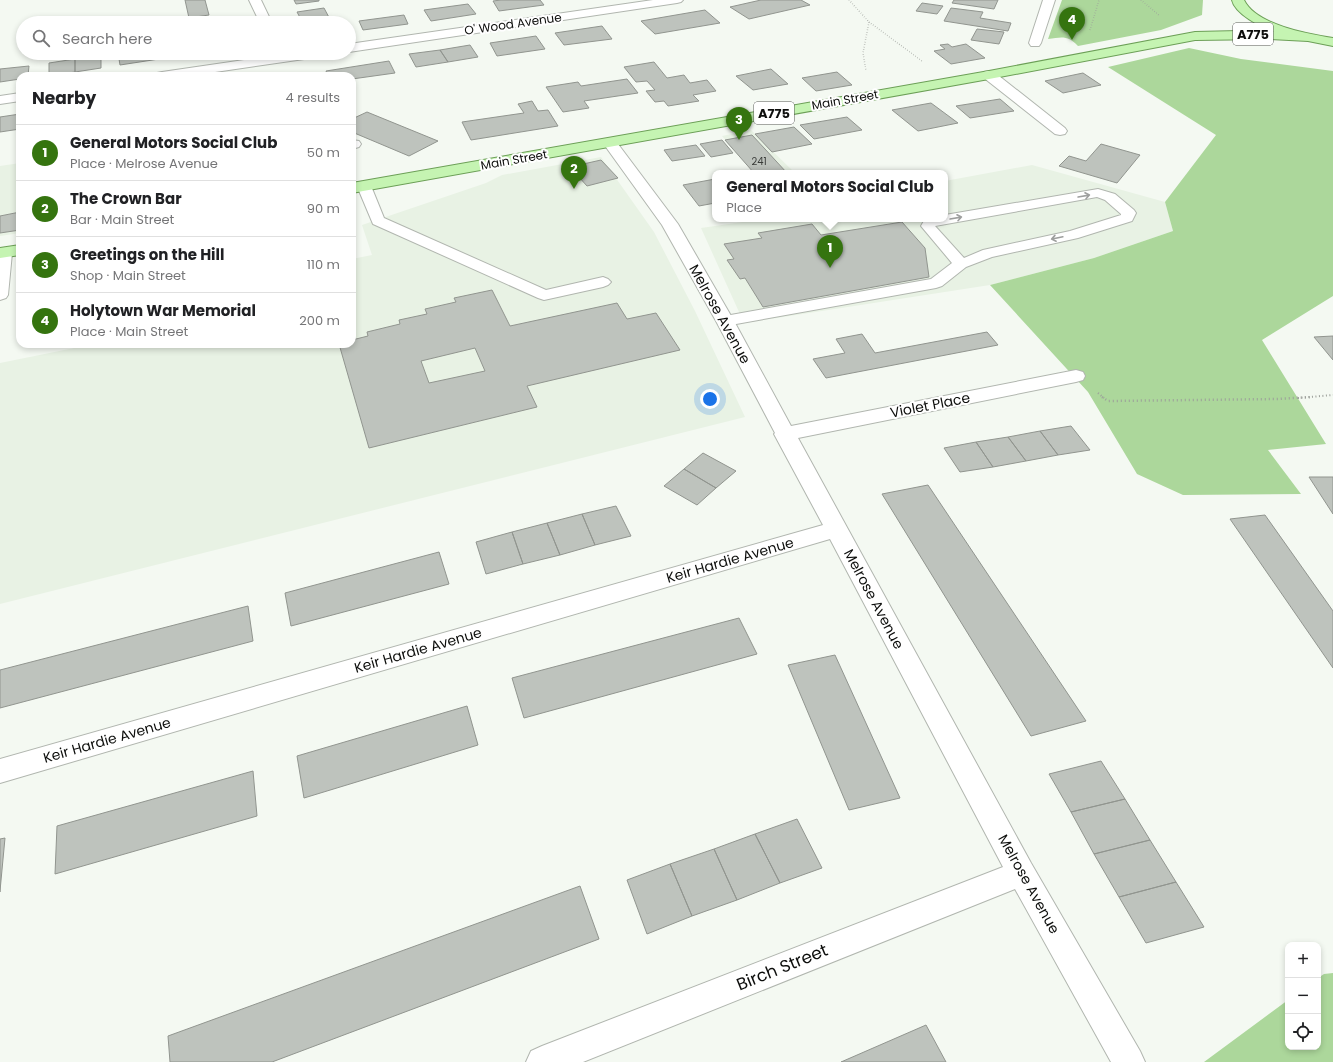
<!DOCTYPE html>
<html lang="en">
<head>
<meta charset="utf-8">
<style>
	:root { --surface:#fff; --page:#f2f2f2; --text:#202124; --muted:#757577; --line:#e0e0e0; --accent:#35740f }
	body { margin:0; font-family:Poppins,sans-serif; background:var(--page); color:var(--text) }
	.controls { position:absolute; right:12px; bottom:12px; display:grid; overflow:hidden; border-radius:8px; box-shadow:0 2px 6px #0003 }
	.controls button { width:36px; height:36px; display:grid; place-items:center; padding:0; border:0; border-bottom:1px solid var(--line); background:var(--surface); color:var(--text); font:20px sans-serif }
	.you { position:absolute; left:710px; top:399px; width:14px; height:14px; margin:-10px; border:3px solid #fff; border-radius:50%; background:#1a73e8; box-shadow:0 0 0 6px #1a73e833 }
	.badge { display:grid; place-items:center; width:26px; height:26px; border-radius:50%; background:var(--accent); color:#fff; font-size:13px; font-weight:700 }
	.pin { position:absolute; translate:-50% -33px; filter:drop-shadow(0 1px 2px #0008) }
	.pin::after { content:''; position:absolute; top:21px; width:14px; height:12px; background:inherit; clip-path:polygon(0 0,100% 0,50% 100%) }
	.popup { position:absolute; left:712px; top:170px; width:236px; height:52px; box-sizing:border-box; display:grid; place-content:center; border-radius:8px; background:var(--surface); filter:drop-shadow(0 1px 3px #0005); font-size:13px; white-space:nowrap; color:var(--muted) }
	.popup b { font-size:15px; color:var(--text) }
	.popup::after { content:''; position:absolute; left:50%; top:100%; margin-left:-8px; border:8px solid transparent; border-top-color:var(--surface) }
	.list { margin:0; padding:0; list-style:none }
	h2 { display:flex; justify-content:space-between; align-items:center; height:52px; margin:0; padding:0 16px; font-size:17px }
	h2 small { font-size:13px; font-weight:400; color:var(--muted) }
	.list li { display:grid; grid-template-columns:26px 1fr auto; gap:12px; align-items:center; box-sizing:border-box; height:56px; padding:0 16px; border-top:1px solid var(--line) }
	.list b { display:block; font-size:15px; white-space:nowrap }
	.list p { margin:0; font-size:13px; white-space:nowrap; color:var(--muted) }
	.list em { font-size:13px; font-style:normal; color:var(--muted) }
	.icon { flex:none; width:22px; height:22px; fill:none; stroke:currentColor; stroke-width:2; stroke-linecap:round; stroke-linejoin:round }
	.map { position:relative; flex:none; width:1333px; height:1062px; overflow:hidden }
	.search { position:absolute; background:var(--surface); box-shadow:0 2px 6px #0003; left:16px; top:16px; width:340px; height:44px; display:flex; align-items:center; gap:10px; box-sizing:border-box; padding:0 14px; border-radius:22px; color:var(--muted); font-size:15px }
	.panel { position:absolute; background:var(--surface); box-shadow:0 2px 6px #0003; left:16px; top:72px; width:340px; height:276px; border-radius:12px }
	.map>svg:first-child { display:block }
	.built { fill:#e8f2e4 }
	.green { fill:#acd79b }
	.building { fill:#bec3bd; stroke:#91958f; fill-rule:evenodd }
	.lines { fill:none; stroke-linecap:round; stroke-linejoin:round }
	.service-casing { stroke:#b1b6af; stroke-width:2 }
	.minor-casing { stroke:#b1b6af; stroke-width:2 }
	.primary-casing { stroke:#6c9f57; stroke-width:2 }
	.path-far2 { stroke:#9c9f9a; stroke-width:1.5; stroke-dasharray:0.5 2; stroke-linecap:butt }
	.path-far1 { stroke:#9c9f9a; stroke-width:2; stroke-dasharray:1 2.5; stroke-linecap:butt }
	.path { stroke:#9c9f9a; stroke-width:2.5; stroke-dasharray:1 3; stroke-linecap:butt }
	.service { fill:#fff; fill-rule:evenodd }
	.minor { fill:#fff; fill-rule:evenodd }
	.primary { fill:#c5f4b2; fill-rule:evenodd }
	.oneway { stroke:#9e9f9e }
	.labels { text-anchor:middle; stroke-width:4; stroke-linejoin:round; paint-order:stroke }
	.far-number-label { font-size:10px; fill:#393b38 }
	.far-street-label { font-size:12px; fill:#0d0e0c; stroke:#fff }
	.shield { fill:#fff; stroke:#565655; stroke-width:1 }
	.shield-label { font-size:13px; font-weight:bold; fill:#0d0e0c }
	.street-label { font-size:14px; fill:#0d0e0c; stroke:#fff }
	.near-street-label { font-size:17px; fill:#0d0e0c; stroke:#fff }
</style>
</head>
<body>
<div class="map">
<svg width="1333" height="1062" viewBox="0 0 1333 1062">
	<rect width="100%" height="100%" fill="#f4f9f2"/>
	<path class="built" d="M751 130 795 173H755L722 136Z
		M601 157 654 232 695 311 745 417 0 604V363L94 344H352V259L372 255 362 225 486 183 502 175Z
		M20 163V233L0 236V166Z
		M1032 165 1165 202 1173 231 1094 258 990 285 744 323 701 228 764 219H945V181Z"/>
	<path class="green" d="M1062 0H1203L1202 15 1161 30 1078 46C1068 35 1062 37 1048 39Z
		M1189 48 1241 59 1333 71V296L1262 340 1326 444 1268 450 1301 494 1183 495 1137 474 1088 392 990 285 1094 258 1173 231 1165 202 1216 135 1108 67Z
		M1333 973V1062H1204L1288 1000V1047H1318V978L1324 974Z"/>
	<path class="building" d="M185 0H205L209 15 189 18Z
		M294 0H319V1L296 4Z
		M501 0H540L544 5 499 11 493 1Z
		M761 0H801L810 5 749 19 730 7Z
		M954 0H998L994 9 952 3Z
		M922 3 943 6 937 14 916 11Z
		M468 4 476 14 431 21 424 10Z
		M324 8 332 23H303L297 12Z
		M951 8 983 12 980 18 1011 23 1008 31 944 21Z
		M705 10 720 23 655 34 641 21Z
		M404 15 408 24 363 30 359 21Z
		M173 19 174 23H148V22Z
		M602 26 612 39 564 45 555 33Z
		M977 29 1004 32 999 44 971 40Z
		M536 36 545 49 497 56 490 43Z
		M948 44 952 47 966 44 985 58 951 64 934 51 945 49 940 45Z
		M470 45 478 57 448 62 440 50Z
		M440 50 448 62 416 67 409 54Z
		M118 53H171L172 57 120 65Z
		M101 56V68L75 72V59Z
		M75 59V72L49 76V63Z
		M389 61 395 73 352 79V76H328L326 71Z
		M654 62 667 78 684 75 690 83 707 80 716 91 693 95 699 101 668 106 664 101 655 102 646 91 655 90 647 81 636 82 624 67Z
		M29 66 28 76H20V79L0 82V69Z
		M771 69 788 84 753 90 736 76Z
		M837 72 852 85 816 91 802 78Z
		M1083 73 1101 85 1063 93 1045 81Z
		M627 79 638 93 584 101 589 108 563 112 546 87 578 82 581 86Z
		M1000 99 1014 111 970 118 956 106Z
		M532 101 538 111 548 110 558 126 471 140 462 122 524 113 518 104Z
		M931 103 958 123 918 131 892 110Z
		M367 112 438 141 409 156 352 132V119Z
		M20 114V129L0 132V117Z
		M847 117 862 130 814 139 800 125Z
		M794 127 812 144 772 152 755 134Z
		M752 135 765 149 787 173H754L725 140Z
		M722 140 733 153 711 157 700 144Z
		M1101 144 1140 155 1117 183 1059 166 1069 156 1086 161Z
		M696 145 705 156 672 161 664 150Z
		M601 160 618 178 587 186 570 167Z
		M715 179V203L699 206 683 185Z
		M20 212V230L0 233V216Z
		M902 222 925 248 929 277 763 307 745 278 740 279 727 260 734 259 724 244 762 238 758 233 812 224 821 235Z
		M492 290 510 326 617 303 627 319 656 313 680 350 527 386 537 407 369 448 339 344H352V340L368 336 367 332 400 324 399 320 427 314 425 309 456 302 454 298ZM475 348 485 371 429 383 421 361Z
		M987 332 998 345 826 378 813 359 845 353 836 339 862 334 875 353Z
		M1333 336V360L1314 337Z
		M1071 426 1090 450 1058 455 1040 431Z
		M1040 431 1058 455 1026 461 1008 437Z
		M1008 437 1026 461 993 467 976 442Z
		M976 442 993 467 960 472 944 448Z
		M703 453 736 471 716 488 684 469Z
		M684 469 716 488 697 505 664 486Z
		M1309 477H1333V514Z
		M928 485 1086 721 1031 736 882 494Z
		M616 506 631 536 595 545 582 514Z
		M582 514 595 545 560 555 547 523Z
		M1265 515 1333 611V668L1230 519Z
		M547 523 560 555 523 564 512 532Z
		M512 532 523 564 486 574 476 542Z
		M439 552 449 584 291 626 285 593Z
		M248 606 253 641 0 708V670Z
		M739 618 757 654 524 718 512 678Z
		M835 655 900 798 849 810 788 665Z
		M467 706 478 745 304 798 297 756Z
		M1101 761 1125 799 1071 812 1049 774Z
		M253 771 257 816 55 874 57 826Z
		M1125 799 1150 840 1094 854 1071 812Z
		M797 819 822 868 780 883 755 834Z
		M755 834 780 883 737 900 714 849Z
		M5 838 0 891V892V839Z
		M1150 840 1176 882 1119 897 1094 854Z
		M714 849 737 900 692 916 670 864Z
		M670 864 692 916 647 934 627 880Z
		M1176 882 1204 927 1146 943 1119 897Z
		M580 886 599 939 272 1062H170L168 1036Z
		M926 1025 946 1062H841Z"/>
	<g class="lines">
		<g class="service-casing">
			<path id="service" d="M364 182 369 183 371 186 384 218 546 290 603 277 608 279 611 282 608 285 603 287 544 300 538 298 373 224 357 186 359 183Z
				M1098 189 1115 194 1134 210 1136 213 1132 221 1078 238 992 257 966 267 942 286 936 288 725 326 719 324 717 321 719 318 725 316 931 279 952 263 921 226 925 219H945V215ZM1097 197 1105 200 1121 214V215L1070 231 983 250 964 258 935 226Z
				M4 248 9 250 12 253 8 295 6 298 0 300V249Z"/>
		</g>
		<g class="minor-casing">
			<path id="minor" d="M249 0H261L272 23H260Z
				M653 0H683L681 2 677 3 349 52V44Z
				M1043 0H1055L1041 43 1039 46H1031L1029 43Z
				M292 53H324L322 56 318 57 188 76H155L157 73 162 72Z
				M989 71 994 72 1065 128 1067 131 1065 134 1060 135 1055 134 984 78 982 75 984 72Z
				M20 93V101L0 104V96Z
				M610 139 615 140 678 224 734 321 791 426 1076 370 1083 372 1085 376 1083 380 1076 382 798 438 1031 863 1140 1051 1145 1062H1111L1015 889 583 1062H526L531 1051 542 1046 1003 867 830 539 0 783V759L823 525 774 434 775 433 716 321 662 225 603 143 605 140Z
				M352 140 359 141 361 144 359 147 352 149Z"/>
		</g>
		<g class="primary-casing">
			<path id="primary" d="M1232 0H1244C1256 25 1308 34 1333 38V46L1308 41 1268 39 1195 40 989 79 352 193V183L989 71 1195 32 1239 31 1274 32C1261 27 1235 14 1232 0Z
				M20 245V255L0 258V248Z"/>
		</g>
		<path class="path-far2" d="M849 0 869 22 863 53 866 71
			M1141 0 1160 16
			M869 22 922 61
			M1090 30 1099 0"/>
		<path class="path-far1" d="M1098 393 1104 398
			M1298 398 1333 395"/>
		<path class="path" d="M1102 397 1108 401 1277 399 1312 397"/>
		<use href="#service" class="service"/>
		<use href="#minor" class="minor"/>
		<use href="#primary" class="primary"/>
	</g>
	<defs><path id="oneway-shaft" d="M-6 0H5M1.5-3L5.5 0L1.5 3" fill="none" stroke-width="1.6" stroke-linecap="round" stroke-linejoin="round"/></defs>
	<g class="oneway">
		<use href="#oneway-shaft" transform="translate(1084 196) rotate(-10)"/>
		<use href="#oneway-shaft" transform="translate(956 218) rotate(-10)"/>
		<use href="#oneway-shaft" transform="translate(1057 238) rotate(168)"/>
	</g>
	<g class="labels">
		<g class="far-number-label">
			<text x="759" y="165">241</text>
		</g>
		<g class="far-street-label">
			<text transform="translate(513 24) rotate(-8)" y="4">O' Wood Avenue</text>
			<text transform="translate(845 100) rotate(-10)" y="4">Main Street</text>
			<text transform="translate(514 160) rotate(-10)" y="4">Main Street</text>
		</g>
		<g class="shield">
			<rect x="1233" y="23" width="40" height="22" rx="3"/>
			<rect x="754" y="102" width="40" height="22" rx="3"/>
		</g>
		<g class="shield-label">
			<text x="1253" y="39">A775</text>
			<text x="774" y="118">A775</text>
		</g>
		<g class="street-label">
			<text transform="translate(720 314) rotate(61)" y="5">Melrose Avenue</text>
			<text transform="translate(930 405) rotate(-11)" y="5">Violet Place</text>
			<text transform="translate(730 560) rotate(-16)" y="5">Keir Hardie Avenue</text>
			<text transform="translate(874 599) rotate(62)" y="5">Melrose Avenue</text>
			<text transform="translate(418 650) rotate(-16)" y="5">Keir Hardie Avenue</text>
			<text transform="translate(107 740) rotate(-16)" y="5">Keir Hardie Avenue</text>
			<text transform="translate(1029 884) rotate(61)" y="5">Melrose Avenue</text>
		</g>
		<g class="near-street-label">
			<text transform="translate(782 967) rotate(-22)" y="6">Birch Street</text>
		</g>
	</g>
</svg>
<div class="controls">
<button>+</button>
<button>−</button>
<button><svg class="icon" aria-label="locate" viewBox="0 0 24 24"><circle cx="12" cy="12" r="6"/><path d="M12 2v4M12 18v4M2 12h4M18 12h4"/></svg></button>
</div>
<div class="you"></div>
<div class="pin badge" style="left:830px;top:268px">1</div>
<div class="popup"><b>General Motors Social Club</b>Place</div>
<div class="pin badge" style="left:574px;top:189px">2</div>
<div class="pin badge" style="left:739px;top:140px">3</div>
<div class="pin badge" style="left:1072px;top:40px">4</div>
<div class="search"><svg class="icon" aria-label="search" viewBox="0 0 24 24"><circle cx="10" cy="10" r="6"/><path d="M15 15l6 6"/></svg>Search here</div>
<section class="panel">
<h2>Nearby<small>4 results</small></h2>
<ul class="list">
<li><span class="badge">1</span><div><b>General Motors Social Club</b><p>Place · Melrose Avenue</p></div><em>50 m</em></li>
<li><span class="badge">2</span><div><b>The Crown Bar</b><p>Bar · Main Street</p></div><em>90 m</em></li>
<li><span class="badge">3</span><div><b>Greetings on the Hill</b><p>Shop · Main Street</p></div><em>110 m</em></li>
<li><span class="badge">4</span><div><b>Holytown War Memorial</b><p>Place · Main Street</p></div><em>200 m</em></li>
</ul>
</section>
</div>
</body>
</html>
